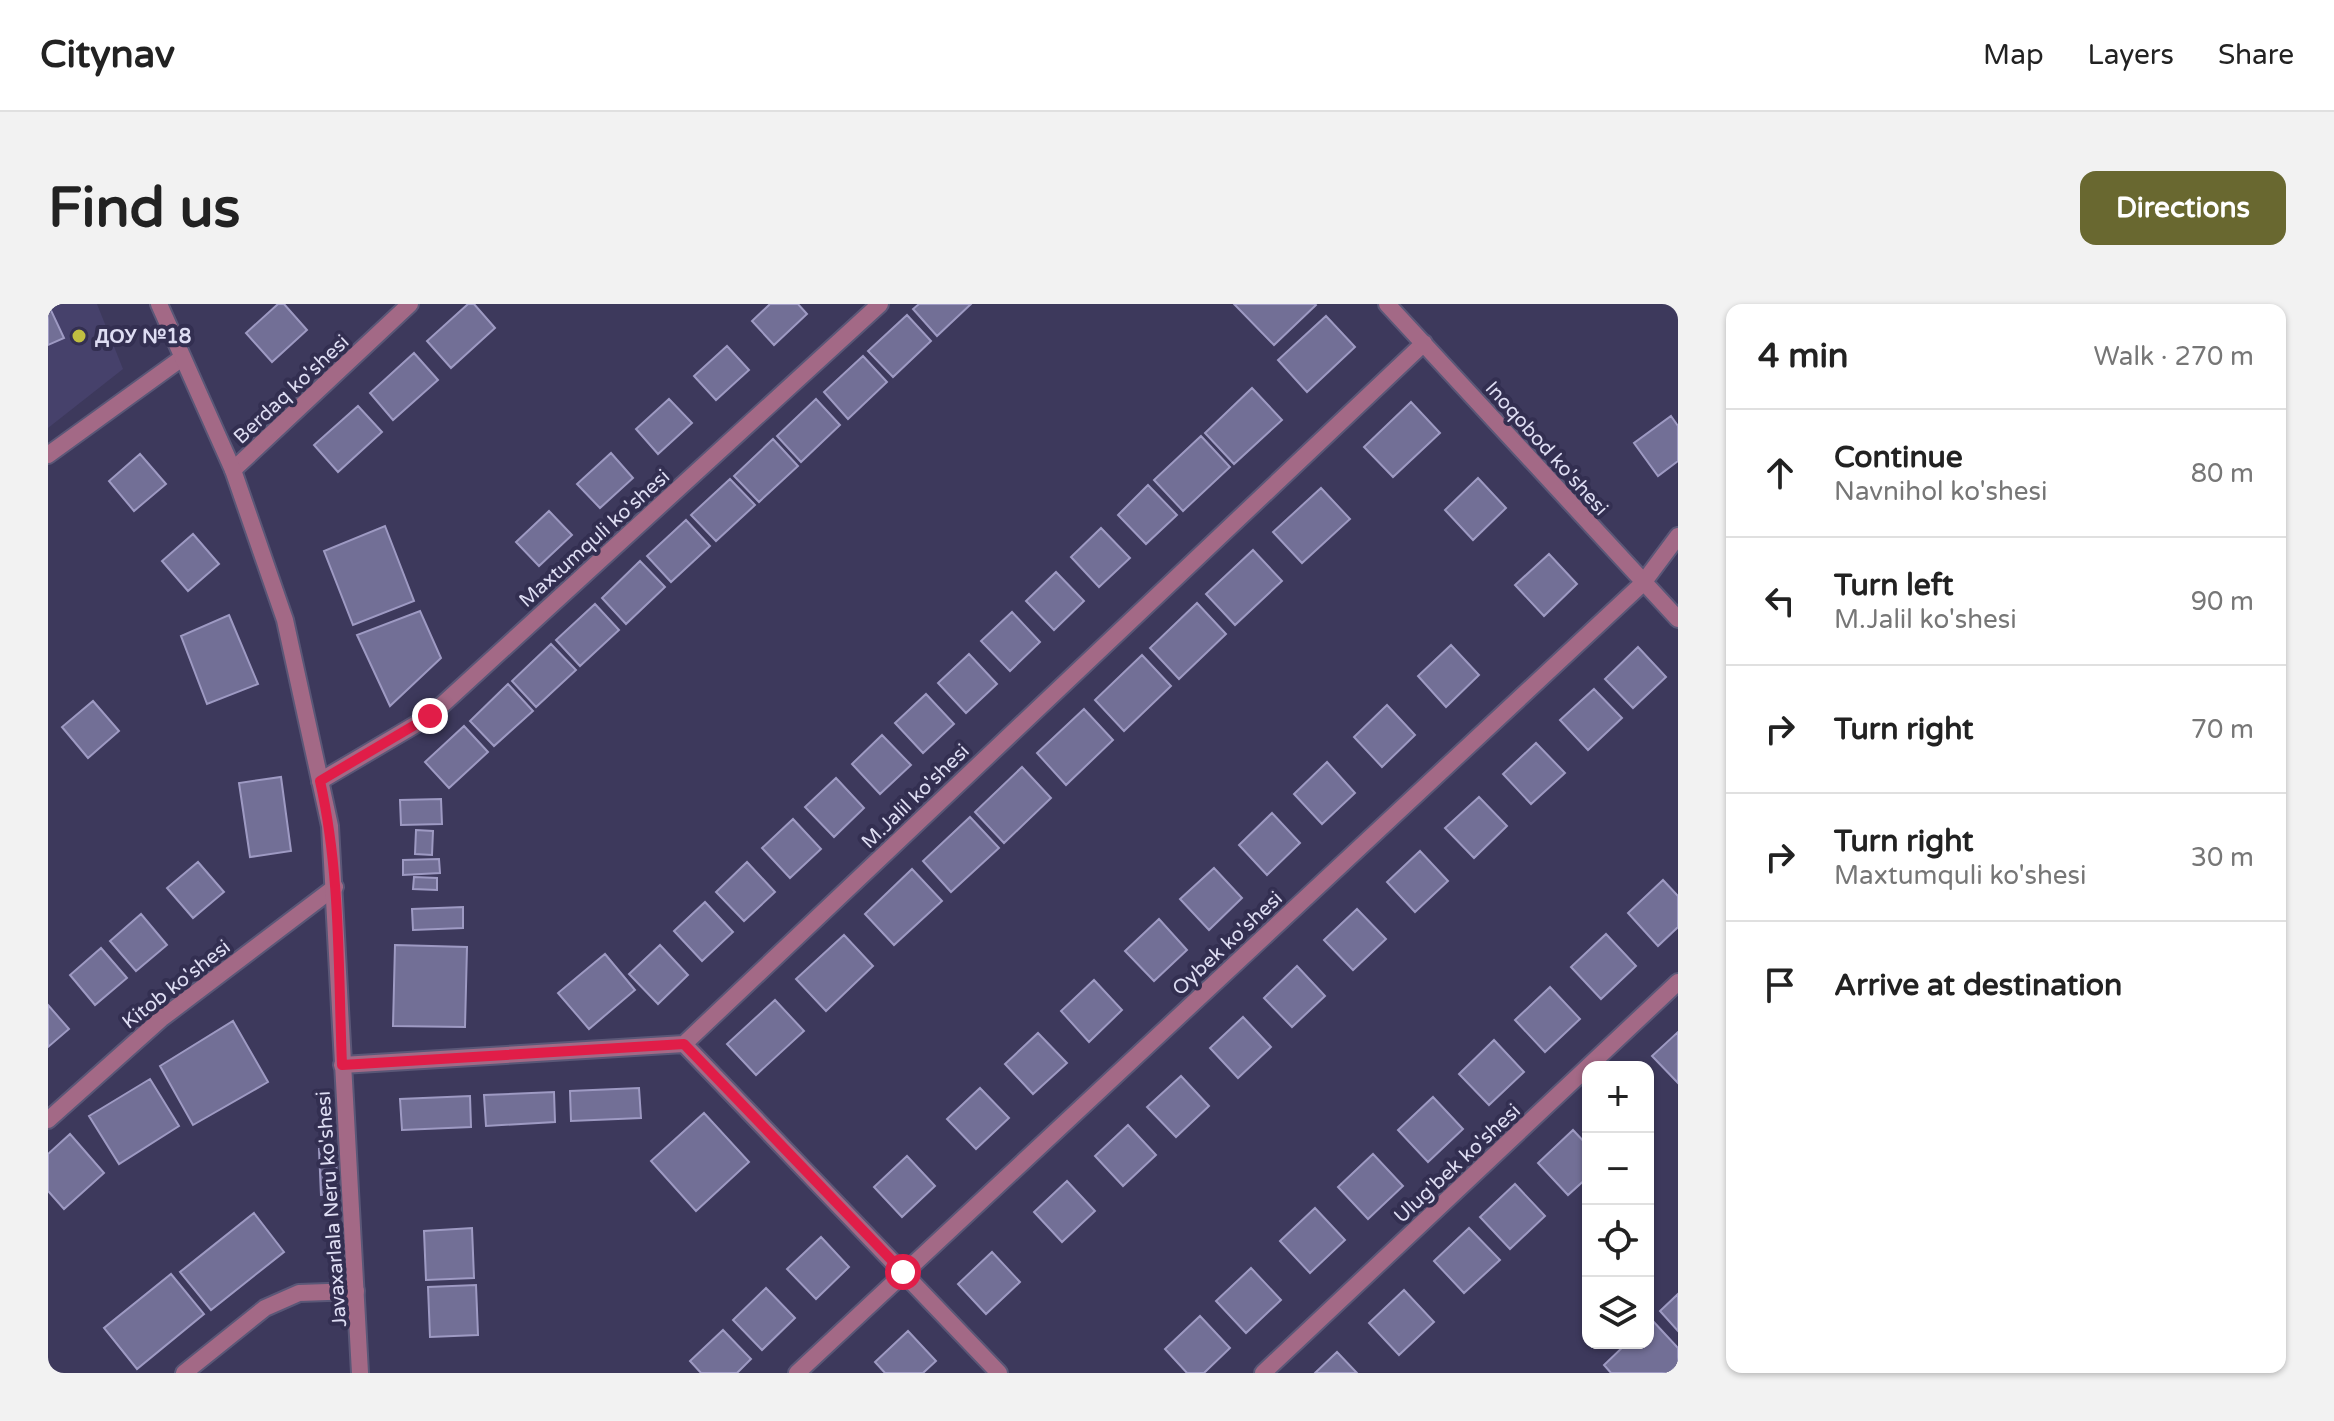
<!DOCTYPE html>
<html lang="en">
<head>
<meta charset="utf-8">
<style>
	:root { --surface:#fff; --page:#f2f2f2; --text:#222; --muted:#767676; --line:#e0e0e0; --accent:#696830 }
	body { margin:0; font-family:"Varela Round",sans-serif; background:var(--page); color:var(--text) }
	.controls { position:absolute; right:24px; bottom:24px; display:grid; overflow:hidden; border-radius:16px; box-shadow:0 2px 6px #0004 }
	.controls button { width:72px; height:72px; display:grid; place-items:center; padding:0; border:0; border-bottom:2px solid var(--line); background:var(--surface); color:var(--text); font:40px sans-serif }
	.stop { position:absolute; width:24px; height:24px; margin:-18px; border:6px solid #e11d48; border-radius:50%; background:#fff }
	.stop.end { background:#e11d48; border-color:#fff; box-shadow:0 2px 8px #0008 }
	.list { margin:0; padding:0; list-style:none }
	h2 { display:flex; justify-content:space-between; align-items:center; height:104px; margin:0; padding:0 32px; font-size:34px }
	h2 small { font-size:26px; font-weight:400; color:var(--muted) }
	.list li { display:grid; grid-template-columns:52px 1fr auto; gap:24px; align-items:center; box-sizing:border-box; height:128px; padding:0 32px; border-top:2px solid var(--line) }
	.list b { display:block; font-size:30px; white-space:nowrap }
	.list p { margin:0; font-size:26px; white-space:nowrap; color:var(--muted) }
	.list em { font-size:26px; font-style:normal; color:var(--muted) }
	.icon { flex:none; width:44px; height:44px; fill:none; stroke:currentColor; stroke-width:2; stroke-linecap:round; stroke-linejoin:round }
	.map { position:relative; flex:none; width:1630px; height:1069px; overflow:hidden; border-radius:16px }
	header { display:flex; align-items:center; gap:48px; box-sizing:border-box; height:112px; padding:0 40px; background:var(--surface); border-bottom:2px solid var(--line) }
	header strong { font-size:38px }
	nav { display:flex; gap:44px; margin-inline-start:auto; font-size:28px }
	.intro { display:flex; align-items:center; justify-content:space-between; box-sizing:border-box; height:192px; padding:0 48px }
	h1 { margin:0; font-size:56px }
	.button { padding:20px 36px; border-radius:16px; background:var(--accent); color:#fff; font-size:28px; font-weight:700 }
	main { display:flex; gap:48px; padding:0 48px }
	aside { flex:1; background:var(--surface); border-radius:16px; box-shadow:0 2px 6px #0004 }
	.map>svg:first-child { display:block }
	.built { fill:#46416b }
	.building { fill:#726f96; stroke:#9e9ac3; stroke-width:2 }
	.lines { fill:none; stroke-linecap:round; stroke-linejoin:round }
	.minor-casing { stroke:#5a5777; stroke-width:20 }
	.tertiary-casing { stroke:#5a5777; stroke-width:20 }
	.minor { stroke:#a36986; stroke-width:16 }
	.tertiary { stroke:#a36986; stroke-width:16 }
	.route { stroke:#e11d48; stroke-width:10 }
	.poi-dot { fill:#c0be41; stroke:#332f51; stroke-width:3 }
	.labels { text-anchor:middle; stroke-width:8; stroke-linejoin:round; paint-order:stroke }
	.poi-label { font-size:20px; font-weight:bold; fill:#deddf3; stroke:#332f51; text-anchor:start }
	.street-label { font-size:20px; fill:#deddf3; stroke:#332f51 }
</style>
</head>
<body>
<header>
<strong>Citynav</strong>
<nav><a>Map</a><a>Layers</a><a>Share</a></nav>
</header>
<div class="intro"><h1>Find us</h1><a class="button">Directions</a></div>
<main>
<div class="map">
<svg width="1630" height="1069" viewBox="0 0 1630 1069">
	<rect width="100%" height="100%" fill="#3d395c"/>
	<path class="built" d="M0 0H49L75 65 0 124Z"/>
	<path class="building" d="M0 0 16 34 0 41Z
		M230 0H236L259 26 224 58 198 29Z
		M420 0H426L447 24 403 64 379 37Z
		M722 0H750L759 10 726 41 704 17Z
		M871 0H923L889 32 865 5Z
		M1186 0H1267L1268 1 1226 41Z
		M859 11 883 37 845 73 820 47Z
		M1278 12 1307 43 1259 88 1230 56Z
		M679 42 701 66 668 96 646 72Z
		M366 49 390 76 345 116 322 89Z
		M815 52 839 78 800 115 776 88Z
		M1204 84 1234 116 1186 160 1157 129Z
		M621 95 644 119 610 150 588 125Z
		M768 95 792 121 753 158 729 132Z
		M1363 98 1392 129 1345 173 1316 143Z
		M310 102 334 128 290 168 266 141Z
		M1623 112 1630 122V157L1610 172 1586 139Z
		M1153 132 1182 163 1135 207 1106 176Z
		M725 135 750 162 711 198 686 172Z
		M563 149 585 174 552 204 529 180Z
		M92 150 118 180 86 207 61 177Z
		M1430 174 1458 204 1425 236 1397 206Z
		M682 175 707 201 668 237 643 211Z
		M1100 181 1129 211 1098 240 1070 211Z
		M1273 184 1302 215 1254 259 1225 228Z
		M501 207 524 231 491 262 468 238Z
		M638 216 662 242 623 278 599 252Z
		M337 222 366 297 305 321 276 247Z
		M1053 224 1082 254 1051 283 1023 253Z
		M145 230 171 260 140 287 114 257Z
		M1205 246 1234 277 1187 321 1158 290Z
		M1501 250 1529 280 1496 312 1467 281Z
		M592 257 617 283 578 320 554 294Z
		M1008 268 1036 297 1006 326 978 297Z
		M1149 299 1178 330 1131 375 1102 344Z
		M547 300 571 326 532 362 508 336Z
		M372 307 393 354 342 402 309 331Z
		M964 308 992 338 962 367 933 337Z
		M181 311 210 380 159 400 133 332Z
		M503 340 528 366 488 403 464 377Z
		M1403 341 1431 371 1398 403 1370 372Z
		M1590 343 1618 373 1585 404 1557 375Z
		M921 350 949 380 918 409 890 379Z
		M1094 351 1123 382 1076 427 1047 396Z
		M460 380 485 407 446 442 422 417Z
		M1546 385 1574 414 1540 446 1512 416Z
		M878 390 906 420 875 449 847 419Z
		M45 397 71 427 40 454 14 423Z
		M1339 401 1367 431 1334 463 1306 433Z
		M1036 405 1065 436 1018 481 989 449Z
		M416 422 440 448 401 484 377 458Z
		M834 431 863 461 832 490 804 460Z
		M1488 439 1517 469 1483 500 1455 470Z
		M1279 458 1307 489 1274 520 1246 490Z
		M974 463 1003 494 956 539 927 508Z
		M233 473 243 547 202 553 191 479Z
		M788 474 816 504 786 533 757 503Z
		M1431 493 1459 522 1426 554 1397 524Z
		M393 495 394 520 353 521 352 496Z
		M1224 509 1252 539 1219 571 1191 541Z
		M922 513 951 544 903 588 875 557Z
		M745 515 773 545 742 574 714 544Z
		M368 526 385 527 384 551 367 550Z
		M1372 547 1400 577 1367 608 1339 578Z
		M391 555 392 569 355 571V556Z
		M150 558 176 588 145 614 119 584Z
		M699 558 727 588 696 617 668 588Z
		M1166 564 1194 594 1161 626 1132 595Z
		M864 565 894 597 846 641 817 610Z
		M366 573 389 574V586L365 585Z
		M1615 576 1630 592V623L1610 642 1580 609Z
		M657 598 685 628 654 657 626 627Z
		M415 603V624L365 626 364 605Z
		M1309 605 1338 635 1305 666 1276 636Z
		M93 610 119 641 88 667 62 637Z
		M1111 615 1139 646 1106 677 1077 647Z
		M1558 630 1588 662 1553 695 1523 663Z
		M796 631 825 662 778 707 748 675Z
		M347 641 419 643 417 723 345 722Z
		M612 641 640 671 610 700 581 670Z
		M53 644 79 674 47 701 22 671Z
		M557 650 587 686 541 725 510 689Z
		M1249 662 1277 692 1244 723 1216 694Z
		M1046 676 1074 706 1041 738 1013 707Z
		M1502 683 1532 715 1497 748 1467 716Z
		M727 696 756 727 708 771 679 740Z
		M0 701 21 725 0 743Z
		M1195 713 1223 743 1190 774 1162 744Z
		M185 717 220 778 145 821 112 762Z
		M1630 728V779L1604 752Z
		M990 729 1019 759 985 790 957 760Z
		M1446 736 1476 768 1441 801 1411 770Z
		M1133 772 1161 802 1128 833 1099 803Z
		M102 775 131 822 71 860 41 812Z
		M591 784 593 814 523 817 522 787Z
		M932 784 961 814 928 845 899 815Z
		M506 788 507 818 438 822 436 791Z
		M422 792 423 823 354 826 352 795Z
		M1385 793 1415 825 1380 858 1350 826Z
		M656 809 701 858 648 907 603 857Z
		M1080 821 1108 851 1075 882 1047 852Z
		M1525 826 1540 842V873L1520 891 1490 859Z
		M22 830 56 869 16 905 0 887V850Z
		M271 845H288L289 890 273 891Z
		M1325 850 1355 882 1320 915 1290 883Z
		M859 852 887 882 854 913 826 883Z
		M1019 877 1047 907 1014 938 986 908Z
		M1467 880 1497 912 1462 945 1432 913Z
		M1267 904 1297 936 1262 969 1232 937Z
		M206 909 236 948 163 1006 132 968Z
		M424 924 426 974 378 976 376 927Z
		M1421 924 1452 956 1416 989 1386 957Z
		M773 933 801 963 768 995 739 965Z
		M944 948 972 978 938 1010 910 980Z
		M1203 964 1233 996 1198 1029 1168 997Z
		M123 970 156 1010 89 1065 56 1024Z
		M428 981 430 1031 382 1033 380 983Z
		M718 984 747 1014 714 1046 685 1016Z
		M1356 986 1386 1018 1351 1051 1321 1019Z
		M1630 990V1027L1612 1007Z
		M1152 1012 1182 1044 1156 1069H1139L1117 1045Z
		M1604 1016 1630 1044V1061L1621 1069H1563L1556 1061 1579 1039H1600V1019Z
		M675 1026 703 1055 689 1069H653L642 1057Z
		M860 1027 888 1057 875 1069H837L827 1058Z
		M1289 1048 1309 1069H1267Z"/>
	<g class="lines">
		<g class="minor-casing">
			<path id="minor" d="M1339 0 1630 315
				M0 151 134 54
				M185 166 362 0
				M272 477 382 412 832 0
				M636 740 951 1069
				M294 761 636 740 1376 39
				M0 816 113 715 287 583
				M136 1069 217 1004 251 989 308 987
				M749 1069 1595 279 1630 232
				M1215 1069 1630 678"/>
		</g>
		<g class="tertiary-casing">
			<path id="tertiary" d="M111 0 185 166 237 316 282 522 312 1069"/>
		</g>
		<use href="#minor" class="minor"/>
		<use href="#tertiary" class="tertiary"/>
	</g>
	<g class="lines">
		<path class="route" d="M382 412 272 477C293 570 290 667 294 761L636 740 855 968"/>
	</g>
	<circle class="poi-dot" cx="31" cy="32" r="8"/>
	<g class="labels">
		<g class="poi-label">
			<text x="47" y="39">ДОУ №18</text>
		</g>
		<g class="street-label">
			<text transform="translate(243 85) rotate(-43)" y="7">Berdaq ko'shesi</text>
			<text transform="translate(1499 144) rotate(48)" y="7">Inoqobod ko'shesi</text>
			<text transform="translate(546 234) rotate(-42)" y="7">Maxtumquli ko'shesi</text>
			<text transform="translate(867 492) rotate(-44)" y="7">M.Jalil ko'shesi</text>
			<text transform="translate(1179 639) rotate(-43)" y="7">Oybek ko'shesi</text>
			<text transform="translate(128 680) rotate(-38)" y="7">Kitob ko'shesi</text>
			<text transform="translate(1409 859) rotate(-43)" y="7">Ulug'bek ko'shesi</text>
			<text transform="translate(283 905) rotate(-94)" y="7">Javaxarlala Neru ko'shesi</text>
		</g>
	</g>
</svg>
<div class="controls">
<button>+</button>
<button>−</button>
<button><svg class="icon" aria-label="locate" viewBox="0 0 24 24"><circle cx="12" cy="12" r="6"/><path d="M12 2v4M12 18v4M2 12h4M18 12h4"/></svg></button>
<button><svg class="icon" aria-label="layers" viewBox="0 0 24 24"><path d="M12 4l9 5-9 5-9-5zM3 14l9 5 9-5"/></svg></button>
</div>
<div class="stop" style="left:855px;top:968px"></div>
<div class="stop end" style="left:382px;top:412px"></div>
</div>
<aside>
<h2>4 min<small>Walk · 270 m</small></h2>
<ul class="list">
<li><svg class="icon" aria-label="ahead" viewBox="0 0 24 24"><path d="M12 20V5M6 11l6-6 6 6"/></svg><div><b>Continue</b><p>Navnihol ko'shesi</p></div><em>80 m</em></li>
<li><svg class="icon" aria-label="left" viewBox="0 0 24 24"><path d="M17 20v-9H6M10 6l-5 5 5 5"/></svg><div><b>Turn left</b><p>M.Jalil ko'shesi</p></div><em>90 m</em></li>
<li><svg class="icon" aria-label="right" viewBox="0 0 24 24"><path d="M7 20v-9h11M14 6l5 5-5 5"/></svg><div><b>Turn right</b></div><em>70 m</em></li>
<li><svg class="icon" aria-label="right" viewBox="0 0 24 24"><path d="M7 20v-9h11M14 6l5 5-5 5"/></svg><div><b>Turn right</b><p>Maxtumquli ko'shesi</p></div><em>30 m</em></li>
<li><svg class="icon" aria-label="arrive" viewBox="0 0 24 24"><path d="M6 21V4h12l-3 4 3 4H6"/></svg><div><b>Arrive at destination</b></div></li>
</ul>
</aside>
</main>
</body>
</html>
